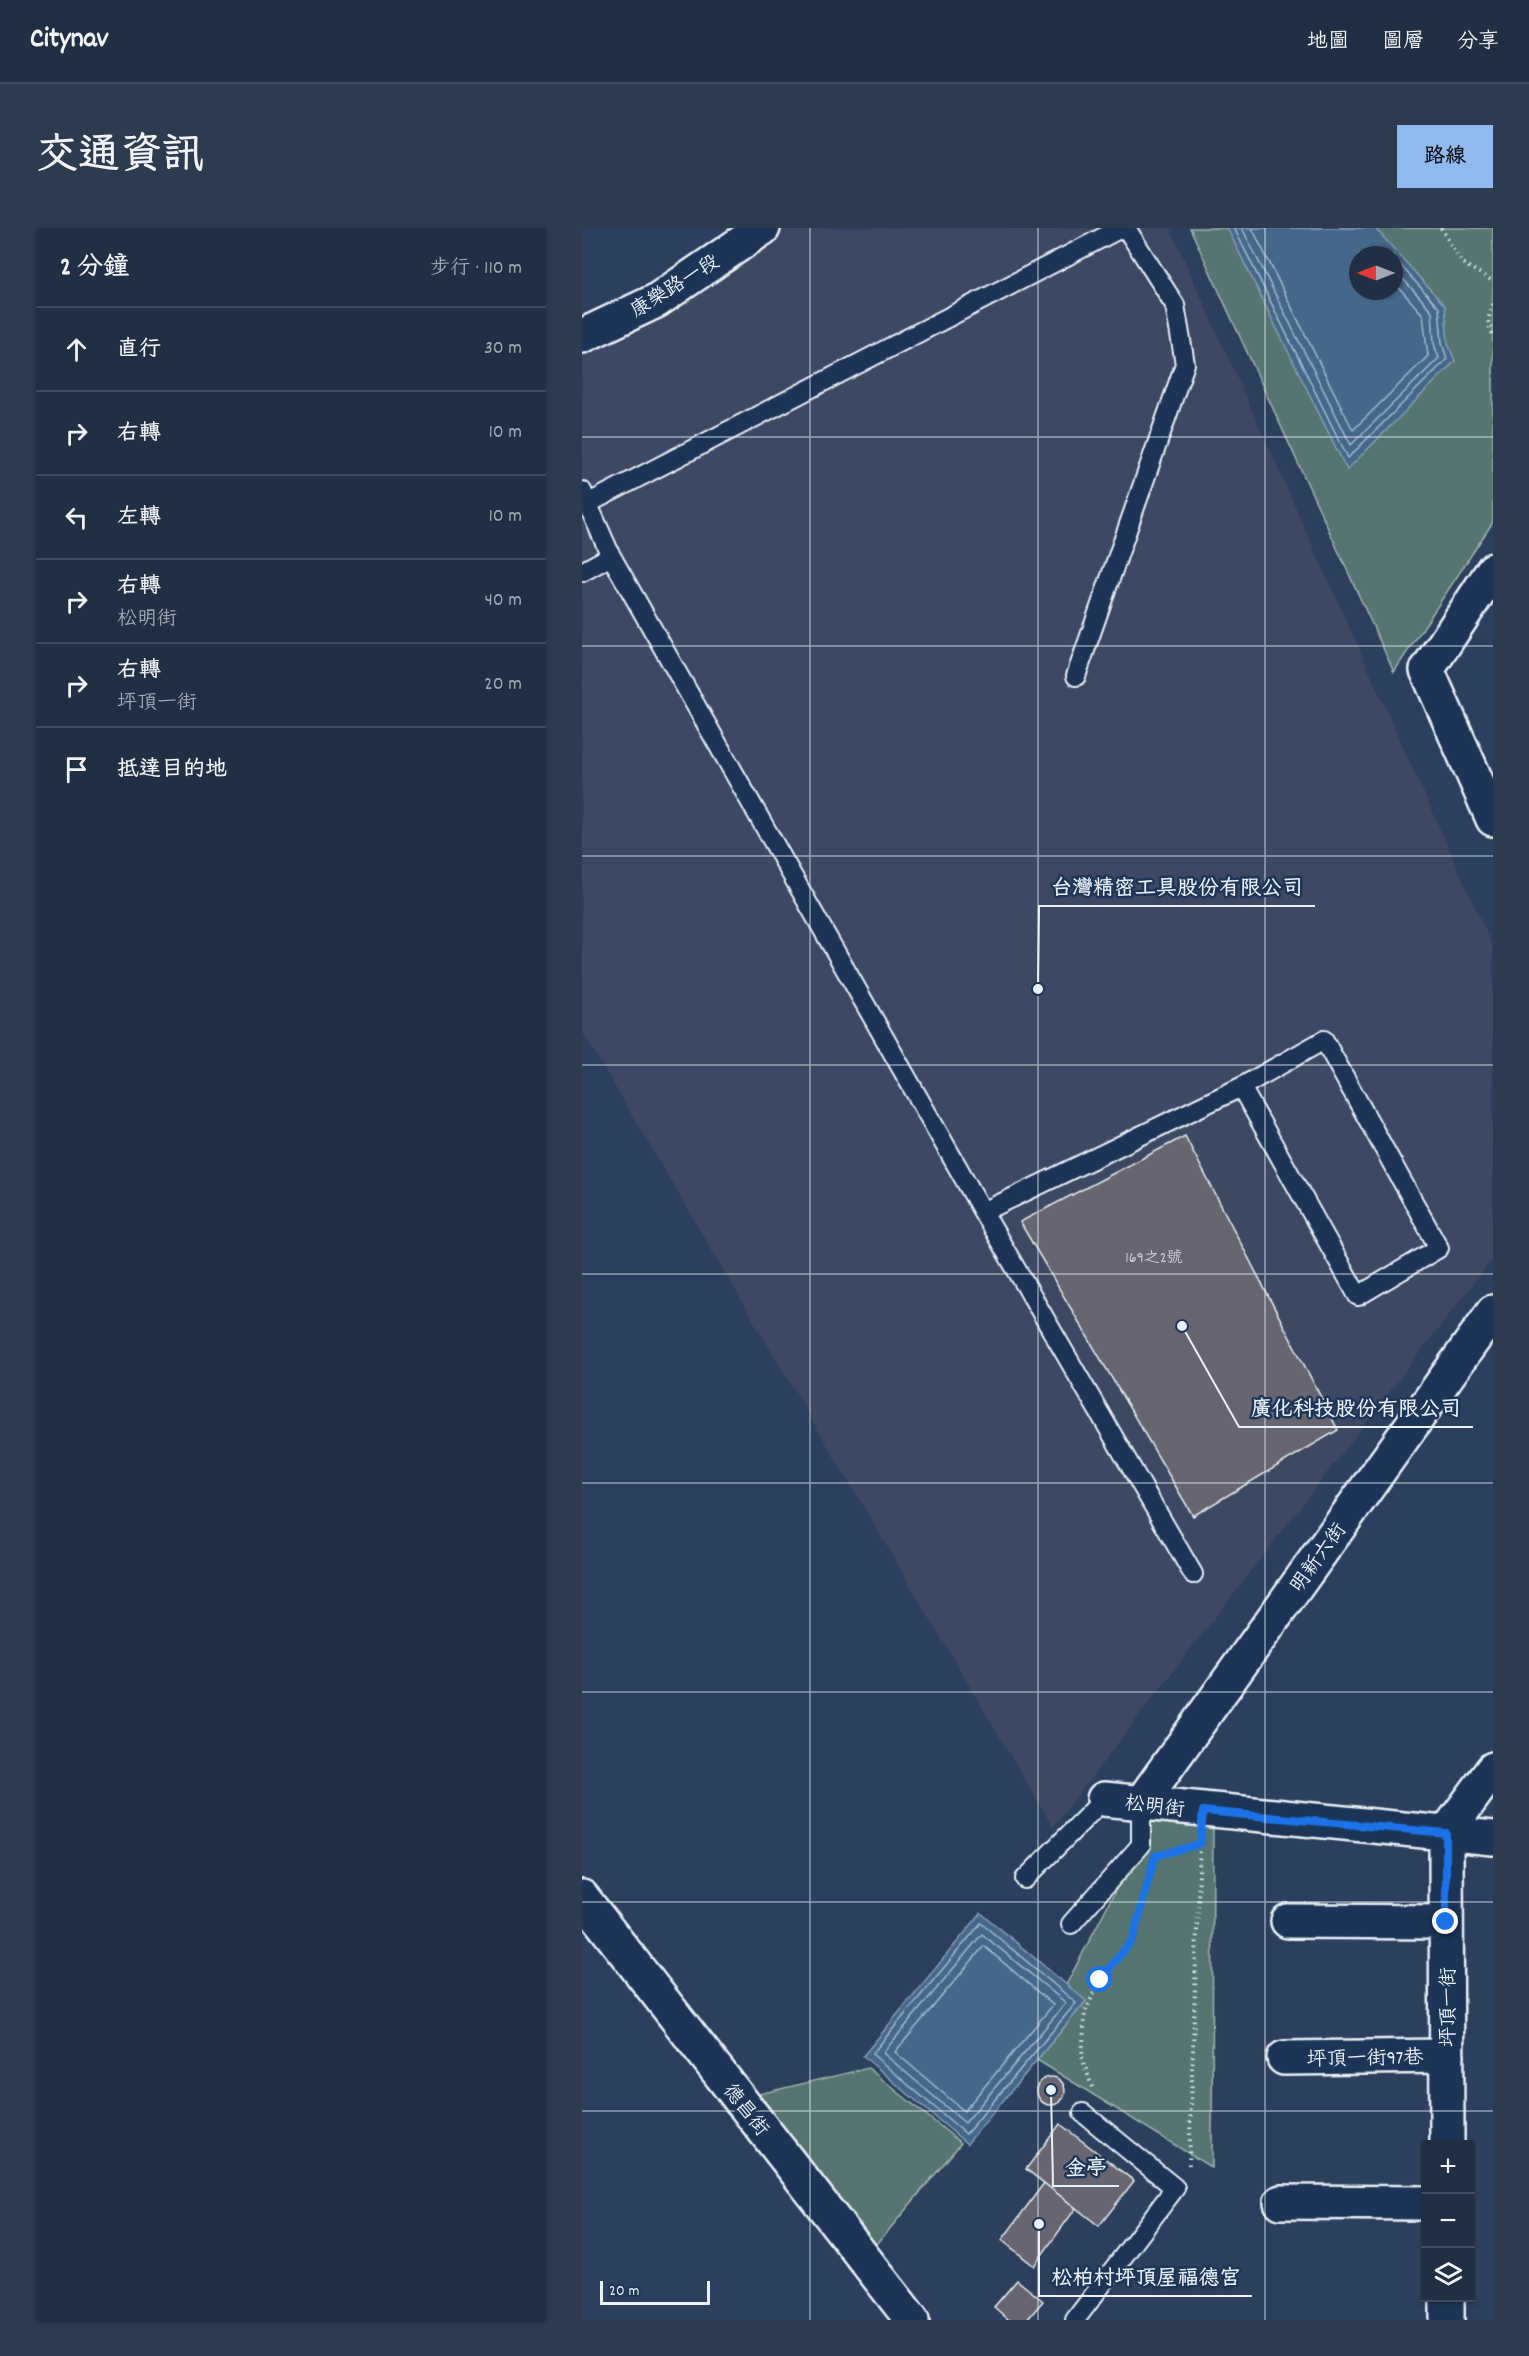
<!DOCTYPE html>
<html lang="zh-TW">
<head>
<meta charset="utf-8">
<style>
	:root { --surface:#212f45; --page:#2d3b50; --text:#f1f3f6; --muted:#a2a9b3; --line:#3e4a5e; --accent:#90b9f0 }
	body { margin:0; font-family:Dekko,"LXGW WenKai TC",sans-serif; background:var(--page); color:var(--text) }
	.controls { position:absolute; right:18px; bottom:18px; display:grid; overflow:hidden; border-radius:0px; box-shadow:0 2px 4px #0004 }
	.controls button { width:54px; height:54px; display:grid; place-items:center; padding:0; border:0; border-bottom:2px solid var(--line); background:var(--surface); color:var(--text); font:30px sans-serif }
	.compass { position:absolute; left:767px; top:18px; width:54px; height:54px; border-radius:50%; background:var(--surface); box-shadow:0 2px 4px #0004; rotate:270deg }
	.scale { position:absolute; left:18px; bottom:15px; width:110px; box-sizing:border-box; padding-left:6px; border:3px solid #e8f1f8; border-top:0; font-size:16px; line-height:21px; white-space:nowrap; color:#e8f1f8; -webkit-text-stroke:4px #1d3557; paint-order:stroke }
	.stop { position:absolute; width:18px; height:18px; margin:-14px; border:4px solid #1a73e8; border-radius:50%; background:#fff }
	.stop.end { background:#1a73e8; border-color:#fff; box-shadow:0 2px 6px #0008 }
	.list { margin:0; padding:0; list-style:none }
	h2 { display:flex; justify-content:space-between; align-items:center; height:78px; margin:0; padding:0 24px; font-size:26px }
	h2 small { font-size:20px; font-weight:400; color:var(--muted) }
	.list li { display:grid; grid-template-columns:39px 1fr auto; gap:18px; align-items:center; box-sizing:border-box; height:84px; padding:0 24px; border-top:2px solid var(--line) }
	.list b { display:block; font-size:22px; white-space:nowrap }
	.list p { margin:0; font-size:20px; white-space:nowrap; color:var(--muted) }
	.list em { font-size:20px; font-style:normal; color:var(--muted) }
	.icon { flex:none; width:33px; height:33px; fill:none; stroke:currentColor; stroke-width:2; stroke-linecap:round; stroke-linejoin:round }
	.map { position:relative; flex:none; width:911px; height:2092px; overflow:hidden; border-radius:0px }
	header { display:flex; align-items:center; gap:36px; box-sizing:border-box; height:84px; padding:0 30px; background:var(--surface); border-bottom:2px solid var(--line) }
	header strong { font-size:28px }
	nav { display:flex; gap:33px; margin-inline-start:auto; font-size:21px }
	.intro { display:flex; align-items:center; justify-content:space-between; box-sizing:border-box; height:144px; padding:0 36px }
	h1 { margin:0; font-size:42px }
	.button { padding:15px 27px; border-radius:0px; background:var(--accent); color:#111; font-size:21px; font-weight:700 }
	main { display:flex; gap:36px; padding:0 36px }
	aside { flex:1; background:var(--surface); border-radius:0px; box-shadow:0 2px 4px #0004 }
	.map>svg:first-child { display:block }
	.built { fill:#3e4a63 }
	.green { fill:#567472; stroke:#9fb2b5; stroke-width:1.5; fill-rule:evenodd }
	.water { fill:#44678a; stroke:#869eb6; stroke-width:1.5; fill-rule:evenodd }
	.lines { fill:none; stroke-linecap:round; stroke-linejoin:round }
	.shore { stroke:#a6bacc; stroke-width:1.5 }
	.building { fill:#676572; stroke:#e8f1f8; stroke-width:1.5 }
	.service-casing { stroke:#e8f1f8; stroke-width:22 }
	.minor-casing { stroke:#e8f1f8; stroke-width:38 }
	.tertiary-casing { stroke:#e8f1f8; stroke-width:38 }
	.path { stroke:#e8f1f8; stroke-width:4; stroke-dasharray:1.5 4.5; stroke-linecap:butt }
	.service { stroke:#1d3557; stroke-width:18 }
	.minor { stroke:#1d3557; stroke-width:33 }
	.tertiary { stroke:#1d3557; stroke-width:33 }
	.route { stroke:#1a73e8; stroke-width:8 }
	.grid { fill:none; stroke:#e8f1f8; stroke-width:1.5; stroke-opacity:0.55 }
	.labels { text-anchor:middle; stroke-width:5; stroke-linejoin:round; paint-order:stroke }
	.number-label { font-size:16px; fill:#c8ced6 }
	.street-label { font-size:20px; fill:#e8f1f8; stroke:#1d3557 }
	.leader { fill:none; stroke:#e8f1f8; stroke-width:2 }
	.callout-dot { fill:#e8f1f8; stroke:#1d3557; stroke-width:2 }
	.callout-label { font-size:21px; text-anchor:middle; font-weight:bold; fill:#e8f1f8; stroke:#1d3557; stroke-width:5; stroke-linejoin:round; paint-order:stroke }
</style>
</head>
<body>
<header>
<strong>Citynav</strong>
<nav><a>地圖</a><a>圖層</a><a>分享</a></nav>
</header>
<div class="intro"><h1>交通資訊</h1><a class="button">路線</a></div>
<main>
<aside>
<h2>2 分鐘<small>步行 · 110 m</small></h2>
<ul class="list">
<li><svg class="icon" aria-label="ahead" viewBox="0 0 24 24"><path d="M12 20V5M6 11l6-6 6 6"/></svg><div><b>直行</b></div><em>30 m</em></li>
<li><svg class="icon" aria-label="right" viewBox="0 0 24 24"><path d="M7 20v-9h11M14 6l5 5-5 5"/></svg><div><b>右轉</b></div><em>10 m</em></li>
<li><svg class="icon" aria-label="left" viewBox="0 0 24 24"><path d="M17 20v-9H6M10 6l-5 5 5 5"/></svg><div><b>左轉</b></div><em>10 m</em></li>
<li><svg class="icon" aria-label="right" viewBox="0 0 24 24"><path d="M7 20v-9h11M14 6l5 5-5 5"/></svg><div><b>右轉</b><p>松明街</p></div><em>40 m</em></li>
<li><svg class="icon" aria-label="right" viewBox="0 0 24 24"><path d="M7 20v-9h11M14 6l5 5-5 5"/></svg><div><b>右轉</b><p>坪頂一街</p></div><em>20 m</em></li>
<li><svg class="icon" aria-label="arrive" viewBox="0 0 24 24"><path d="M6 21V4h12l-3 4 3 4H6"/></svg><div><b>抵達目的地</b></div></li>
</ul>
</aside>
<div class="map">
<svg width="911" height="2092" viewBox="0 0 911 2092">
	<rect width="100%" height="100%" fill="#2c3f5c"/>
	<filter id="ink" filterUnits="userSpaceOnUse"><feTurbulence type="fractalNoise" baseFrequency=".0167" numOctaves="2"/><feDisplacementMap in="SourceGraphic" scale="12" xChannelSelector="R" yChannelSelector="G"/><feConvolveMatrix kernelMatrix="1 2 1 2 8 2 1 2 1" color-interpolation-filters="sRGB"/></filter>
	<g filter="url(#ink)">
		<path class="built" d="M178 0H588L911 719V1030L471 1599 0 803V103Z"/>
		<path class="green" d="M608 0H911V294L812 444ZM776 27H812V63H776Z
			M574 1585 631 1595 630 1940 455 1832 504 1773 484 1757Z
			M286 1840 379 1915 291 2021 169 1868Z"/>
		<path class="water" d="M645 0H793L863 78 866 115 873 133 765 242ZM776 27H812V63H776Z
			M399 1685 504 1773 385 1916 281 1828Z"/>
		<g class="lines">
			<path class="shore" d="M652 0 766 230 865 131 860 115 857 80 812 30
				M660 0 769 217 857 130 852 116 850 83 812 41
				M670 0 771 202 846 128 841 87 812 54
				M399 1695 494 1775 384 1906 290 1826Z
				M400 1706 484 1775 383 1895 301 1825Z
				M402 1718 471 1777 382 1883 313 1824Z"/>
		</g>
		<path class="building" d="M603 908 756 1202 611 1288 438 994Z
			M455 1863a14 14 0 1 1 28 0a14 14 0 1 1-28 0Z
			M478 1896 552 1953 517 1998 444 1941Z
			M462 1955 494 1980 452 2038 420 2012Z
			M435 2052 461 2073 445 2092H427L412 2079Z"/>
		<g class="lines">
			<g class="service-casing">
				<path id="service" d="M0 263 29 328 401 984 611 1346
					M7 275 539 0
					M0 344 29 328
					M494 448 603 136 593 77 544 0
					M401 984 659 859 742 812 857 1020 776 1068 659 859
					M443 1651 522 1571
					M489 1696 559 1617V1575
					M493 2092 593 1960 501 1885"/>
			</g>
			<g class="minor-casing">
				<path id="minor" d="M911 342 845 442 911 591
					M522 1571 911 1610
					M559 1575 911 1084
					M0 1669 330 2092
					M706 1693 864 1694
					M702 1830 865 1828
					M865 1916 864 1605 911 1541
					M699 1974 844 1975
					M865 2070V2092"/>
			</g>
			<g class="tertiary-casing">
				<path id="tertiary" d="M0 108 74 73 181 0"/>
			</g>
			<path class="path" d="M859 0 880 35 911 53
				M911 76 906 92 911 111
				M586 1625 614 1617
				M510 1859 500 1829 503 1784 518 1752 551 1711 567 1651
				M607 1937 618 1614"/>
			<use href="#service" class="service"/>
			<use href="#minor" class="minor"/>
			<use href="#tertiary" class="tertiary"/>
		</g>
	</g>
	<g class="lines" filter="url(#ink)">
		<path class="route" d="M518 1752 551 1711 573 1628 618 1616 621 1583 864 1605V1694"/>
	</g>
	<path class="grid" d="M228 0V2092M456 0V2092M683 0V2092M0 209H911M0 418H911M0 628H911M0 837H911M0 1046H911M0 1255H911M0 1464H911M0 1674H911M0 1883H911"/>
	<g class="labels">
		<g class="number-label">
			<text x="572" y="1034">169之2號</text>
		</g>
		<g class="street-label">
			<text transform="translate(92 57) rotate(-32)" y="7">康樂路一段</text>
			<text transform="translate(735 1329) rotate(-54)" y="7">明新六街</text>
			<text transform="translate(573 1577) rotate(7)" y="7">松明街</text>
			<text transform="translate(865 1779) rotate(-90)" y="7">坪頂一街</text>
			<text transform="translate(783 1829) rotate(-1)" y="7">坪頂一街97巷</text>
			<text transform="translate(165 1881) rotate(52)" y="7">德昌街</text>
		</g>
	</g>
	<path class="leader" d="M456 761L457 678H733M600 1098L657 1199H891M469 1862L471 1958H537M457 1996L457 2068H670"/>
	<g class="callout-dot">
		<circle cx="456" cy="761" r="6"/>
		<circle cx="600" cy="1098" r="6"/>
		<circle cx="469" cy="1862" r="6"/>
		<circle cx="457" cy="1996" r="6"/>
	</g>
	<g class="callout-label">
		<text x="595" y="666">台灣精密工具股份有限公司</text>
		<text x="774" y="1187">廣化科技股份有限公司</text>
		<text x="504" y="1946">金亭</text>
		<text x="564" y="2056">松柏村坪頂屋福德宮</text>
	</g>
</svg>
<div class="controls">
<button>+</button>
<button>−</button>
<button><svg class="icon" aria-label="layers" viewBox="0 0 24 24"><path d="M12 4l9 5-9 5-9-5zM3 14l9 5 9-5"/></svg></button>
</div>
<svg class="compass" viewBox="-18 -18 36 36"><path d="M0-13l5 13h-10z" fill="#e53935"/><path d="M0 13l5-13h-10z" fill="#a2a9b3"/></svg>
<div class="scale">20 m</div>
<div class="stop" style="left:518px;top:1752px"></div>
<div class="stop end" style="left:864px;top:1694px"></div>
</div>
</main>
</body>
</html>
